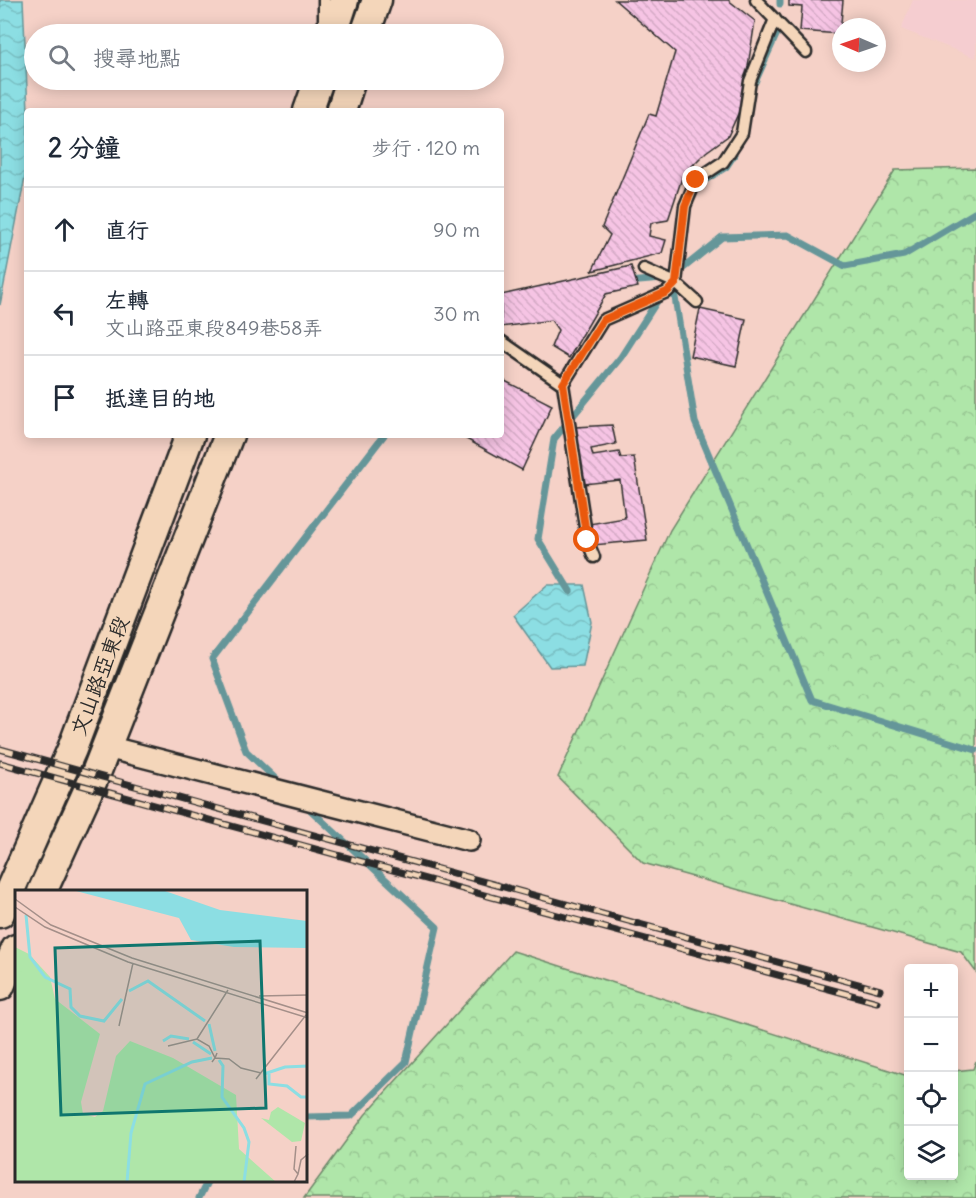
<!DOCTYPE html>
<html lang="zh-TW">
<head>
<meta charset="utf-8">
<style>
	:root { --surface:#fff; --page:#f2f2f3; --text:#1f2937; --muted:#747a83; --line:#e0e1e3 }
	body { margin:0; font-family:Delius,"LXGW WenKai TC",sans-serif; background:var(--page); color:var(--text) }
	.controls { position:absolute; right:18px; bottom:18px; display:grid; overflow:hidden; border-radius:6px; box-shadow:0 3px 15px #0003 }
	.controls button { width:54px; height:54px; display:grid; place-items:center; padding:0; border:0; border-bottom:2px solid var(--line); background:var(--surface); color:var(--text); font:30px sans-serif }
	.compass { position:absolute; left:832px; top:18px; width:54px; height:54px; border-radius:50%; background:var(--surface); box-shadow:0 3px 15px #0003; rotate:272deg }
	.stop { position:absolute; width:18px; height:18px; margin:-14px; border:4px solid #ea580c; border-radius:50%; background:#fff }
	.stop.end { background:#ea580c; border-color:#fff; box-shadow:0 2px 6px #0008 }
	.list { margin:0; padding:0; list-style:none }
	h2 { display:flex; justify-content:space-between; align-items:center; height:78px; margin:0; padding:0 24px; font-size:26px }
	h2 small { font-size:20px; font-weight:400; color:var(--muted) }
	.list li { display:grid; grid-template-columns:39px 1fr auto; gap:18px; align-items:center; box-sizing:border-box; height:84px; padding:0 24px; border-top:2px solid var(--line) }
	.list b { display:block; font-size:22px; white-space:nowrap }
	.list p { margin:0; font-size:20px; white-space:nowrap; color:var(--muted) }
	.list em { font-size:20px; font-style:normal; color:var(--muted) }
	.icon { flex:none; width:33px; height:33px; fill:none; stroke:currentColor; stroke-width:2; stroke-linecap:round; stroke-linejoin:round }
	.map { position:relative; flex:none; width:976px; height:1198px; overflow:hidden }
	.search { position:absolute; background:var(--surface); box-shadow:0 3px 15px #0003; left:24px; top:24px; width:480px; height:66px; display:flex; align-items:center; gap:15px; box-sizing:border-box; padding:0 21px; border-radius:33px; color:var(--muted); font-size:22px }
	.panel { position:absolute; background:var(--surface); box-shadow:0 3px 15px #0003; left:24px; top:108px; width:480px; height:330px; border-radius:6px }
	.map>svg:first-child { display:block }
	.built { fill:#f5cdd0 }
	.forest { fill:url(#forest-crowns); stroke:#6d886a; stroke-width:1.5 }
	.water { fill:url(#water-waves); stroke:#659699; stroke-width:1.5 }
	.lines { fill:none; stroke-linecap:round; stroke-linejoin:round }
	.stream { stroke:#659699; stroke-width:7 }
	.building { fill:url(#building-back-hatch); stroke:#2b2b2b; stroke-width:1.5 }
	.lane-casing { stroke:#2b2b2b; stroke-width:15 }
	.street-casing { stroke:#2b2b2b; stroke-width:26 }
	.secondary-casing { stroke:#2b2b2b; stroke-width:33 }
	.lane { stroke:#f4d6ba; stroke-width:10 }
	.street { stroke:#f4d6ba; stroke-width:21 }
	.secondary { stroke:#f4d6ba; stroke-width:28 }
	.rail-casing { stroke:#2b2b2b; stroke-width:7 }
	.rail { stroke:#f4d6ba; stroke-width:4.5; stroke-dasharray:14; stroke-linecap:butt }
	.route { stroke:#ea580c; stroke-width:8 }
	.labels { text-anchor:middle; stroke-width:5; stroke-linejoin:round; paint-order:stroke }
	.street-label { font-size:21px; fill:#2b2b2b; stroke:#f4d6ba }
	.inset-river { fill:none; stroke:#8cdee3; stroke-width:3 }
	.inset-road { fill:none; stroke:#a48f89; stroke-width:1.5 }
	.view { fill:#0f766e; fill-opacity:0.15; stroke:#0f766e; stroke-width:3 }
	.inset-edge { fill:none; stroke:#2b2b2b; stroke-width:3 }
</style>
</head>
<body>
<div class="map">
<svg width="976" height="1198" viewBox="0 0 976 1198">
	<defs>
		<pattern id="forest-crowns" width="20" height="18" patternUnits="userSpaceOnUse" patternTransform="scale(1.5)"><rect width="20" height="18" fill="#afe6a9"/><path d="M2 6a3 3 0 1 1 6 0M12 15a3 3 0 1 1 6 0" fill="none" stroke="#97c592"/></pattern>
		<pattern id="water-waves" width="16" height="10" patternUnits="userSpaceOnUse" patternTransform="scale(1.5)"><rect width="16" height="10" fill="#8cdee3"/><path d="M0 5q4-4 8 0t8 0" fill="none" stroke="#79bfc3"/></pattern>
		<pattern id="building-back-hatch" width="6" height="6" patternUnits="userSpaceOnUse" patternTransform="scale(1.5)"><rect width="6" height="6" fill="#f6c4e4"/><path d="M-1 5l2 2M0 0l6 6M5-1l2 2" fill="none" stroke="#d3a9c4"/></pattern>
	</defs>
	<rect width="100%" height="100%" fill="#f5d1c7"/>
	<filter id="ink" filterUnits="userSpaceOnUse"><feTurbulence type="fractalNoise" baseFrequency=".0167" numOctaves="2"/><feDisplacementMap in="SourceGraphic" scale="12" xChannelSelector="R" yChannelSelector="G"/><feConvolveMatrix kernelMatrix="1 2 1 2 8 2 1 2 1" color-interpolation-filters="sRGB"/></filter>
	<g filter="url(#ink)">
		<path class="built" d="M913 0H976V58L901 29Z"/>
		<path class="forest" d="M976 168V972L961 952 643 863 558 777 670 530 895 170Z
			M513 951 908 1076V1176H954V1071L973 1069 976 1061V1198H304L365 1115Z"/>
		<path class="water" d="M0 0H23L28 111 27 167 0 305Z
			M547 585H584L592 622 583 666 550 667 513 615Z"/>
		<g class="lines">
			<path class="stream" d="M780 0V4
				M755 82 777 33
				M702 182 726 167 734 155
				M681 270 722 237 788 235 845 266 904 255 976 212
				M628 282 662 279
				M673 285 695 422 812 700 976 750
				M570 591 538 539 554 439 621 357 661 295
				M282 785 246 751 212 659 384 435
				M304 804 437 927 406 1062 351 1116 306 1117
				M199 1198 207 1182"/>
		</g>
		<path class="building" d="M615 0H728L755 21 742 105 728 136 706 152 683 175 668 220 651 223 649 236 666 240 662 253 592 271 610 235 602 227 649 114 656 116 675 52Z
			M789 0H843L840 34 800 31 802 7 789 6Z
			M631 266 638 287 606 294 569 358 551 347 558 330 551 320 501 327V295Z
			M700 309 746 319 736 366 690 356Z
			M501 379 552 405 522 470 459 435H501Z
			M612 425 616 444 591 449 593 456 619 452 621 458 634 457 647 540 593 545 589 524 625 518 620 480 584 484 576 427Z"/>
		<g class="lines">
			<g class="lane-casing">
				<path id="lane" d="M756 0 806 52
					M324 31V0
					M644 269 676 283 685 206 696 180 723 162 742 133 750 81 775 19
					M501 341 563 384
					M594 557 587 540 563 384 603 320 667 292 676 283 697 302"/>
			</g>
			<g class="street-casing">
				<path id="street" d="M107 747 469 840"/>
			</g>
			<g class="secondary-casing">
				<path id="secondary" d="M333 34 344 0
					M365 34 377 0
					M308 111 319 80
					M341 111 351 80
					M42 892 96 773 229 435
					M0 913 72 749 190 435
					M0 986 16 949"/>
			</g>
			<use href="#lane" class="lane"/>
			<use href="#street" class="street"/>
			<use href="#secondary" class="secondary"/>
			<g class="rail-casing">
				<path id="rail" d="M0 749 880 990
					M0 763 877 1002"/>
			</g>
			<use href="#rail" class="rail"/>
		</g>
	</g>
	<g class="lines" filter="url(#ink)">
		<path class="route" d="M587 540 563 384 603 320 667 292 676 283 685 206 696 180"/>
	</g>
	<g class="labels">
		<g class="street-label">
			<text transform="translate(100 676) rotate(-69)" y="7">文山路亞東段</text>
		</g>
	</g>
	<g transform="translate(15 890)">
		<rect width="292" height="292" fill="#f5d1c7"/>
		<path d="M0 57 14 64 35 87 40 109 85 144 66 212 68 224 80 227 88 221 101 166 115 151 158 168 221 205 224 259 261 292H0Z" fill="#afe6a9"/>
		<path d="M0 81 8 82 30 101V111L20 123 9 134 0 135Z" fill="#afe6a9"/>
		<path d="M263 217 290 233 286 251 277 252 246 228 254 230 256 222Z" fill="#afe6a9"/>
		<path d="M61 1H150L205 20 292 31V58L219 57 176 50 164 28Z" fill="#8cdee3"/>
		<path class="inset-river" d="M11 25 15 67 30 87 55 99 56 117 65 126 89 131 107 109M114 101 133 91 190 131M194 134 200 161M148 151 156 146 174 149M178 152 196 164M204 170 208 176 207 207 229 238 234 252 229 292M249 184 270 177 293 176M254 184V194L272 196 286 207H293M112 292 116 243 130 194 177 172 197 168"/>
		<path class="inset-road" d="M0 9 36 35 117 68 293 123M0 17 30 37 113 72 293 128M244 106 293 105M104 136 118 73M182 149 213 100M153 156 182 149 194 156 200 168 197 172M202 163 200 168 214 169 226 178 246 183M241 189 291 125M283 284 286 270 293 264M279 292 283 284 279 279 281 256"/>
		<path class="view" d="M245 51 251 218 46 225 40 58Z"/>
		<rect width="292" height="292" class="inset-edge"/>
	</g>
</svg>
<div class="controls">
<button>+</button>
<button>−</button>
<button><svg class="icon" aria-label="locate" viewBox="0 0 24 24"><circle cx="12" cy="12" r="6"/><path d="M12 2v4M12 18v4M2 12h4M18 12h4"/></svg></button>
<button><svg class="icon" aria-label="layers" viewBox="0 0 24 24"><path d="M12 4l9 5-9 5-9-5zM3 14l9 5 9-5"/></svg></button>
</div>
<svg class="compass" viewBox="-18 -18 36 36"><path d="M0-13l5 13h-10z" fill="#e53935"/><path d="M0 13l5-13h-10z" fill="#747a83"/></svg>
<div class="stop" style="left:587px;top:540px"></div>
<div class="stop end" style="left:696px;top:180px"></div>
<div class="search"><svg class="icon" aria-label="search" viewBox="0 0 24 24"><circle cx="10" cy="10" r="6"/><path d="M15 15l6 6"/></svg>搜尋地點</div>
<section class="panel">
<h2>2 分鐘<small>步行 · 120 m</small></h2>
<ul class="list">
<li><svg class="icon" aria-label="ahead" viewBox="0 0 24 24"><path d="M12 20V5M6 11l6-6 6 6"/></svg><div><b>直行</b></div><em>90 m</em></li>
<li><svg class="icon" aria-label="left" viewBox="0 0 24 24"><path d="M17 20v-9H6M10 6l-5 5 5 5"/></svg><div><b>左轉</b><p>文山路亞東段849巷58弄</p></div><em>30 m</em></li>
<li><svg class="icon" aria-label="arrive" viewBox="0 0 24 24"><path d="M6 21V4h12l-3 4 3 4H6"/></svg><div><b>抵達目的地</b></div></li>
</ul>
</section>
</div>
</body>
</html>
